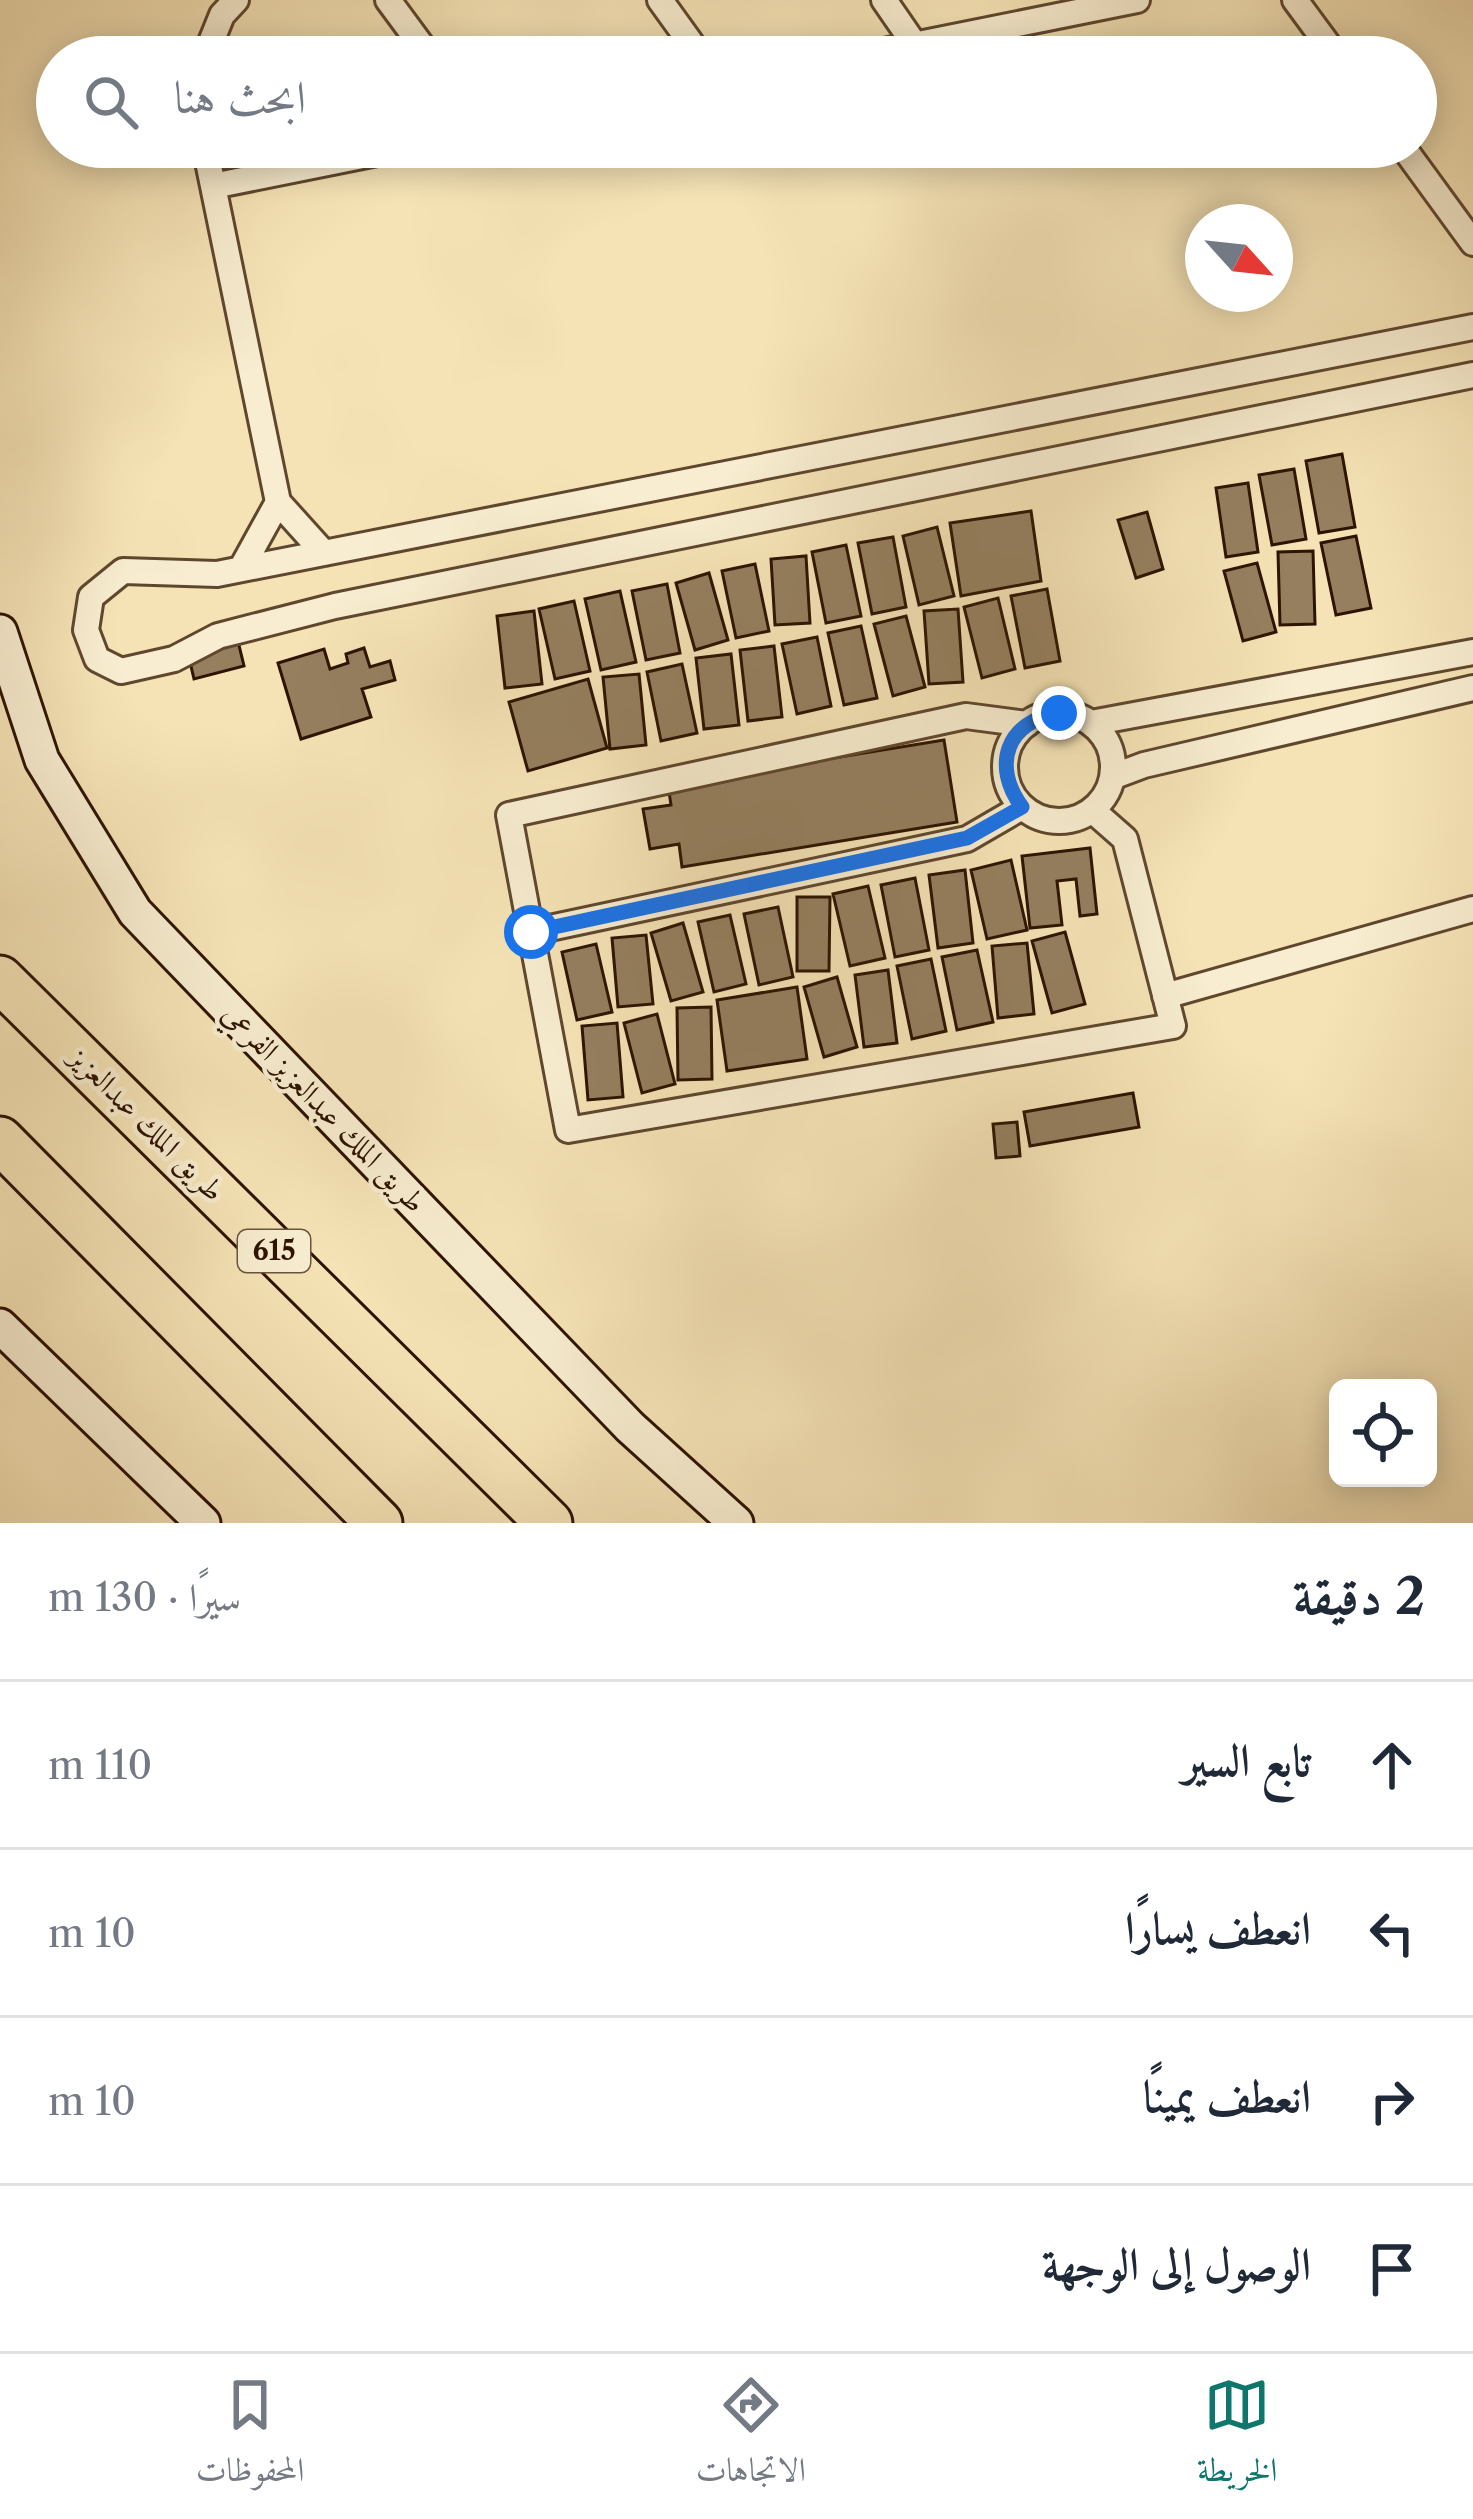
<!DOCTYPE html>
<html lang="ar">
<head>
<meta charset="utf-8">
<style>
	:root { --surface:#fff; --page:#f6f6f7; --text:#1f2937; --muted:#747a83; --line:#e0e1e3; --accent:#0f766e }
	body { margin:0; font-family:"Libre Caslon Text",Amiri,serif; background:var(--page); color:var(--text); direction:rtl }
	.controls { position:absolute; right:36px; bottom:36px; display:grid; overflow:hidden; border-radius:18px; box-shadow:0 6px 30px #0003 }
	.controls button { width:108px; height:108px; display:grid; place-items:center; padding:0; border:0; border-bottom:3px solid var(--line); background:var(--surface); color:var(--text); font:60px sans-serif }
	.compass { position:absolute; left:1185px; top:204px; width:108px; height:108px; border-radius:50%; background:var(--surface); box-shadow:0 6px 30px #0003; rotate:117deg }
	.stop { position:absolute; width:36px; height:36px; margin:-27px; border:9px solid #1a73e8; border-radius:50%; background:#fff }
	.stop.end { background:#1a73e8; border-color:#fff; box-shadow:0 3px 12px #0008 }
	.list { margin:0; padding:0; list-style:none }
	h2 { display:flex; justify-content:space-between; align-items:center; height:156px; margin:0; padding:0 48px; font-size:51px }
	h2 small { font-size:39px; font-weight:400; color:var(--muted) }
	.list li { display:grid; grid-template-columns:78px 1fr auto; gap:36px; align-items:center; box-sizing:border-box; height:168px; padding:0 48px; border-top:3px solid var(--line) }
	.list b { display:block; font-size:45px; white-space:nowrap }
	.list em { font-size:39px; font-style:normal; color:var(--muted) }
	.icon { flex:none; width:66px; height:66px; fill:none; stroke:currentColor; stroke-width:2; stroke-linecap:round; stroke-linejoin:round }
	.map { position:relative; flex:none; width:1473px; height:1523px; overflow:hidden; direction:ltr }
	.search { position:absolute; background:var(--surface); box-shadow:0 6px 30px #0003; left:36px; right:36px; top:36px; height:132px; display:flex; align-items:center; gap:30px; box-sizing:border-box; padding:0 42px; border-radius:66px; color:var(--muted); font-size:45px }
	.sheet { height:828px; background:var(--surface) }
	nav { display:flex; justify-content:space-around; align-items:center; box-sizing:border-box; height:168px; border-top:3px solid var(--line); background:var(--surface); font-size:33px; color:var(--muted) }
	nav a { display:grid; justify-items:center; gap:6px }
	nav .on { color:var(--accent) }
	.map>svg:first-child { display:block }
	.building { fill:#957f5f; stroke:#2d1300; stroke-width:3 }
	.lines { fill:none; stroke-linecap:round; stroke-linejoin:round }
	.street-casing { stroke:#5f472e; stroke-width:30 }
	.secondary-casing { stroke:#2d1300; stroke-width:39 }
	.highway-casing { stroke:#2d1300; stroke-width:51 }
	.street { stroke:#f8edd0; stroke-width:24 }
	.secondary { stroke:#f8edd0; stroke-width:33 }
	.highway { stroke:#f5e3b6; stroke-width:45 }
	.route { stroke:#1a73e8; stroke-width:15 }
	.labels { text-anchor:middle; stroke-width:9; stroke-linejoin:round; paint-order:stroke }
	.shield { fill:#f8edd0; stroke:#6a543e; stroke-width:3 }
	.shield-label { font-size:27px; font-weight:bold; fill:#2d1300 }
	.street-label { font-size:30px; fill:#2d1300; stroke:#f8edd0 }
</style>
</head>
<body>
<div class="map">
<svg width="1473" height="1523" viewBox="0 0 1473 1523">
	<rect width="100%" height="100%" fill="#f5e3b6"/>
	<filter id="stains"><feTurbulence type="fractalNoise" baseFrequency=".00167" numOctaves="4"/><feColorMatrix values="0 0 0 0 .2 0 0 0 0 .09 0 0 0 0 .02 0 0 0 .5 -.17"/></filter>
	<radialGradient id="worn" r=".72"><stop offset=".6" stop-color="#630" stop-opacity="0"/><stop offset="1" stop-color="#630" stop-opacity=".3"/></radialGradient>
	<path class="building" d="M1342 454 1355 527 1319 533 1306 461Z
		M1294 469 1306 539 1272 545 1259 475Z
		M1248 483 1258 552 1226 557 1216 488Z
		M1031 511 1041 581 961 596 950 523Z
		M1147 512 1163 569 1136 578 1118 520Z
		M937 527 954 596 919 605 903 536Z
		M1356 536 1371 608 1336 615 1321 543Z
		M893 537 906 607 872 614 858 543Z
		M846 545 861 616 826 623 812 552Z
		M1313 551 1315 624 1280 625 1278 552Z
		M806 556 810 623 775 625 771 559Z
		M1257 563 1276 632 1243 641 1224 571Z
		M755 564 769 631 736 638 722 571Z
		M709 573 728 640 695 650 676 583Z
		M667 584 680 653 646 660 632 591Z
		M1047 589 1060 661 1025 668 1011 596Z
		M620 591 636 662 601 670 585 599Z
		M998 598 1015 669 982 678 964 607Z
		M574 601 590 671 555 679 539 609Z
		M958 609 963 682 929 684 924 611Z
		M534 611 542 684 505 688 497 616Z
		M906 616 925 687 893 696 874 624Z
		M861 626 877 698 844 705 828 633Z
		M236 633 244 666 194 679 186 645Z
		M817 637 831 706 797 714 782 644Z
		M774 646 782 717 748 721 740 650Z
		M364 648 370 667 390 661 395 680 362 689 371 717 301 739 278 663 324 649 330 669 348 663 346 654Z
		M731 654 739 725 704 729 696 658Z
		M682 664 697 733 661 741 647 672Z
		M639 674 646 745 610 749 603 677Z
		M588 679 607 748 528 771 509 702Z
		M944 740 957 822 682 867 679 844 650 849 643 809 671 805 668 785Z
		M1090 848 1097 914 1080 916 1076 879 1057 881 1062 925 1030 928 1022 856Z
		M1011 860 1027 930 987 939 971 870Z
		M965 870 973 943 938 948 929 875Z
		M915 878 929 950 895 957 881 885Z
		M868 886 885 958 850 966 833 894Z
		M797 897H830L829 971H797Z
		M778 907 793 977 759 985 744 914Z
		M730 915 746 984 714 992 698 922Z
		M683 923 703 992 671 1001 651 933Z
		M1065 932 1085 1004 1052 1013 1032 941Z
		M646 935 653 1004 618 1007 612 938Z
		M1027 943 1034 1014 998 1018 992 946Z
		M596 944 612 1012 577 1020 562 952Z
		M977 950 993 1022 957 1030 942 957Z
		M931 959 946 1031 912 1039 897 966Z
		M888 970 897 1043 864 1047 855 975Z
		M837 977 857 1047 824 1057 804 987Z
		M797 987 807 1059 727 1071 717 1000Z
		M711 1007 712 1079 678 1080 677 1008Z
		M657 1014 675 1084 642 1093 624 1023Z
		M617 1023 623 1097 588 1100 582 1026Z
		M1133 1093 1139 1127 1030 1146 1024 1112Z
		M1017 1122 1020 1156 996 1158 993 1124Z"/>
	<g class="lines">
		<g class="street-casing">
			<path id="street" d="M388 0 430 57
				M660 0 701 57
				M884 0 915 45
				M1295 0 1337 57
				M205 57 222 15 236 0
				M854 57 1137 0
				M205 147 278 502 324 553
				M1403 147 1473 243
				M213 186 407 147
				M1473 327 217 574 123 571 91 597 86 630 97 659 121 671 174 659 218 636 335 606 1473 375
				M241 569 278 502
				M1005 767a54 54 0 1 1 108 0a54 54 0 1 1-108 0Z
				M1091 723 1473 652
				M1027 724 966 716 509 815 568 1130 1173 1026 1125 839 1092 810
				M1112 777 1144 765 1473 688
				M531 932 967 839 1022 807
				M1165 996 1473 909"/>
		</g>
		<g class="secondary-casing">
			<path id="secondary" d="M0 632 42 760 135 912 630 1427 736 1523
				M0 1326 203 1523"/>
		</g>
		<g class="highway-casing">
			<path id="highway" d="M0 979 549 1523
				M0 1140 379 1523"/>
		</g>
		<use href="#street" class="street"/>
		<use href="#secondary" class="secondary"/>
		<use href="#highway" class="highway"/>
	</g>
	<g class="lines">
		<path class="route" d="M531 932 967 838 1022 807C991 765 1007 721 1059 713"/>
	</g>
	<g class="labels">
		<rect class="shield" x="238" y="1230" width="72" height="42" rx="9"/>
		<g class="shield-label">
			<text x="274" y="1260">615</text>
		</g>
		<g class="street-label">
			<text transform="translate(324 1108) rotate(46)" y="10">طريق الملك عبدالعزيز الفرعي</text>
			<text transform="translate(147 1124) rotate(45)" y="10">طريق الملك عبدالعزيز</text>
		</g>
	</g>
	<rect width="100%" height="100%" filter="url(#stains)"/>
	<rect width="100%" height="100%" fill="url(#worn)"/>
</svg>
<div class="controls">
<button><svg class="icon" aria-label="locate" viewBox="0 0 24 24"><circle cx="12" cy="12" r="6"/><path d="M12 2v4M12 18v4M2 12h4M18 12h4"/></svg></button>
</div>
<svg class="compass" viewBox="-18 -18 36 36"><path d="M0-13l5 13h-10z" fill="#e53935"/><path d="M0 13l5-13h-10z" fill="#747a83"/></svg>
<div class="stop" style="left:531px;top:932px"></div>
<div class="stop end" style="left:1059px;top:713px"></div>
<div class="search"><svg class="icon" aria-label="search" viewBox="0 0 24 24"><circle cx="10" cy="10" r="6"/><path d="M15 15l6 6"/></svg>ابحث هنا</div>
</div>
<section class="sheet">
<h2>2 دقيقة<small>سيرًا · 130 m</small></h2>
<ul class="list">
<li><svg class="icon" aria-label="ahead" viewBox="0 0 24 24"><path d="M12 20V5M6 11l6-6 6 6"/></svg><div><b>تابع السير</b></div><em>110 m</em></li>
<li><svg class="icon" aria-label="left" viewBox="0 0 24 24"><path d="M17 20v-9H6M10 6l-5 5 5 5"/></svg><div><b>انعطف يسارًا</b></div><em>10 m</em></li>
<li><svg class="icon" aria-label="right" viewBox="0 0 24 24"><path d="M7 20v-9h11M14 6l5 5-5 5"/></svg><div><b>انعطف يمينًا</b></div><em>10 m</em></li>
<li><svg class="icon" aria-label="arrive" viewBox="0 0 24 24"><path d="M6 21V4h12l-3 4 3 4H6"/></svg><div><b>الوصول إلى الوجهة</b></div></li>
</ul>
</section>
<nav>
<a class="on"><svg class="icon" aria-label="map" viewBox="0 0 24 24"><path d="M3 6l6-2 6 2 6-2v14l-6 2-6-2-6 2zM9 4v14M15 6v14"/></svg>الخريطة</a>
<a><svg class="icon" aria-label="directions" viewBox="0 0 24 24"><path d="M12 3l9 9-9 9-9-9zM9 14v-3h6M13 9l2 2-2 2"/></svg>الاتجاهات</a>
<a><svg class="icon" aria-label="saved" viewBox="0 0 24 24"><path d="M7 4h10v16l-5-4-5 4z"/></svg>المحفوظات</a>
</nav>
</body>
</html>
